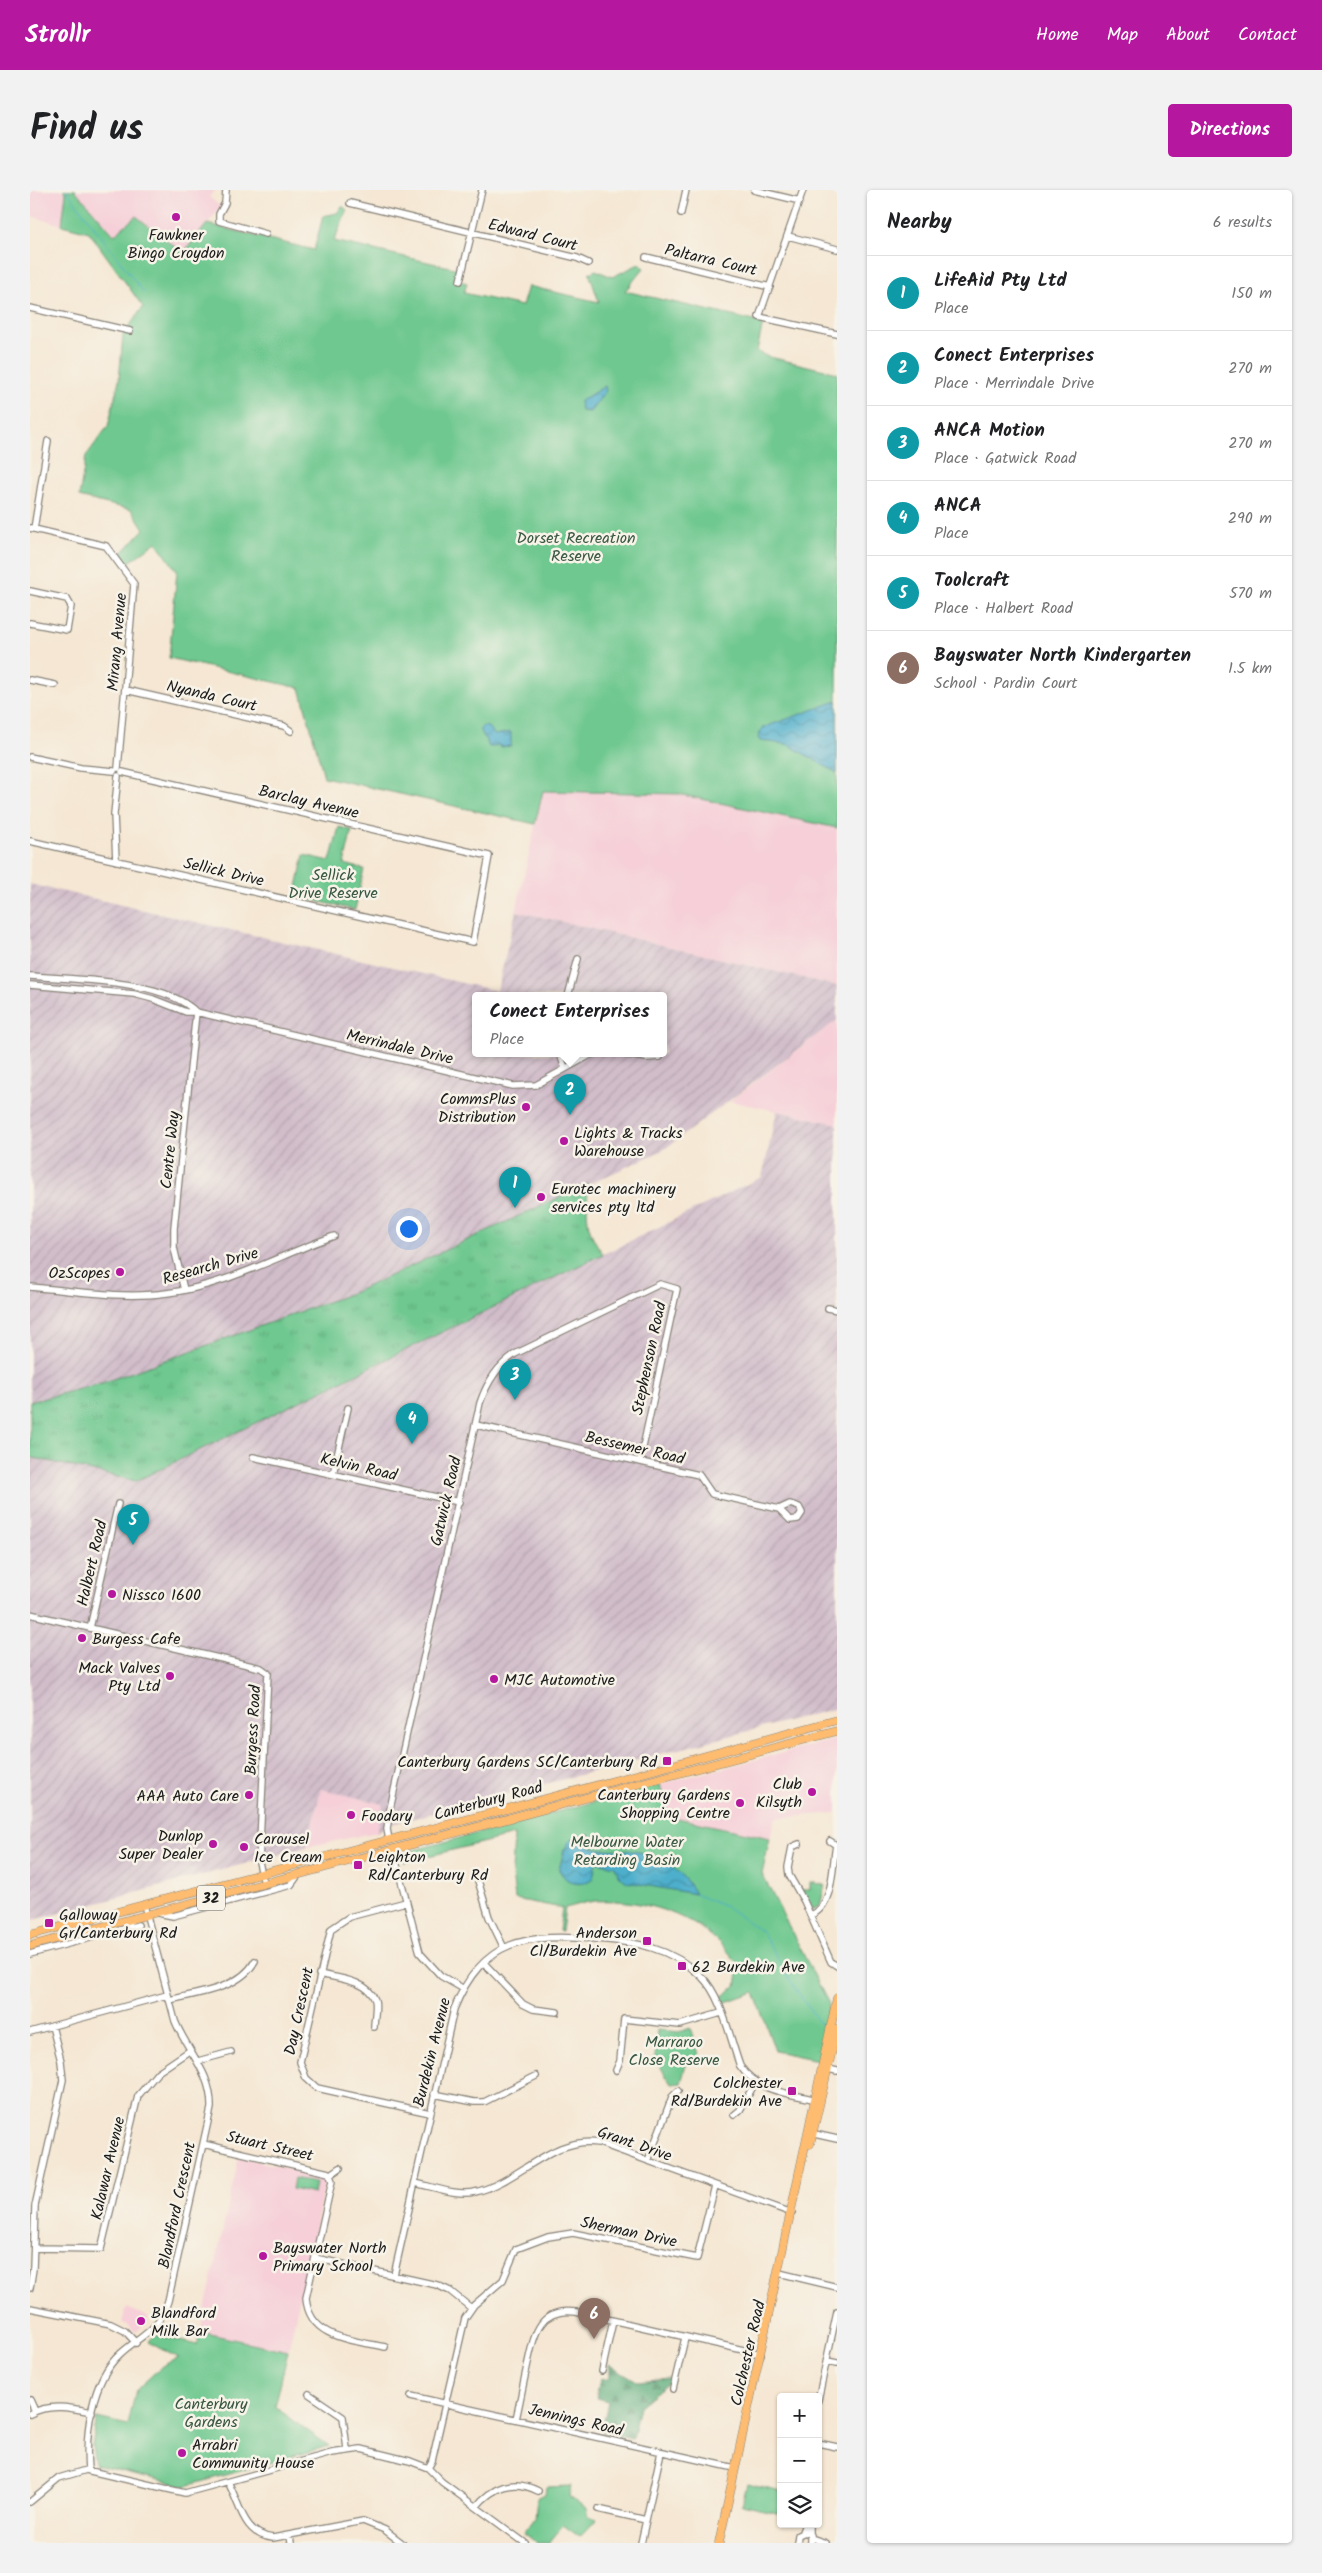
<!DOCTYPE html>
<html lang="en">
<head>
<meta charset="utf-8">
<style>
	:root { --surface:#fff; --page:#f2f2f2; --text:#202124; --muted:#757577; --line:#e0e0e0; --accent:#b5179e }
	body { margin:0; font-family:Kalam,sans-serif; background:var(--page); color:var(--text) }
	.controls { position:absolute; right:15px; bottom:15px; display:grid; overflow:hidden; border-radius:5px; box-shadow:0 1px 4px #0004 }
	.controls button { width:45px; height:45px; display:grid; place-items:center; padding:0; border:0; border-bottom:1px solid var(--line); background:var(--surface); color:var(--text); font:25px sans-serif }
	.you { position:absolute; left:378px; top:1038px; width:18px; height:18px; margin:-12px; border:4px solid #fff; border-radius:50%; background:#1a73e8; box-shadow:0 0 0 8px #1a73e833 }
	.badge { display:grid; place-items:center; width:32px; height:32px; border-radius:50%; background:var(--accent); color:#fff; font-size:16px; font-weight:700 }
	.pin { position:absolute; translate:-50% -41px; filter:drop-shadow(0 1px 2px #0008) }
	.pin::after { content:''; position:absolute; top:26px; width:18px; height:15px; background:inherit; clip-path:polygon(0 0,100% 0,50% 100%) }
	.popup { position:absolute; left:442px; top:802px; width:195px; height:65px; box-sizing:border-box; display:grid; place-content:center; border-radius:5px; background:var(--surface); filter:drop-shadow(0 1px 4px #0005); font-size:16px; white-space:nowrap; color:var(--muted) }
	.popup b { font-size:19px; color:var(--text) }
	.popup::after { content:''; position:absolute; left:50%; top:100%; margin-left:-10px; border:10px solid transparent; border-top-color:var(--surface) }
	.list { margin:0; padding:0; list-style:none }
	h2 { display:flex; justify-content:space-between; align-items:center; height:65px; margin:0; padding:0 20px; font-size:21px }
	h2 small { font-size:16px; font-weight:400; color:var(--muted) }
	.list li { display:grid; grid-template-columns:32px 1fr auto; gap:15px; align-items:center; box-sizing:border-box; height:75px; padding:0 20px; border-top:1px solid var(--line) }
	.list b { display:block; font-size:19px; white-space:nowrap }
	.list p { margin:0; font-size:16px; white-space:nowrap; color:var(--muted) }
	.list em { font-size:16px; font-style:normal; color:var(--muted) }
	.icon { flex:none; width:28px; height:28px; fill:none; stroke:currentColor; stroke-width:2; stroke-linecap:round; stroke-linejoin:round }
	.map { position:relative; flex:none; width:807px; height:2353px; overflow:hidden; border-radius:5px }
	header { display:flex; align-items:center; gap:30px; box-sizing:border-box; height:70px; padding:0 25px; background:var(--accent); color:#fff }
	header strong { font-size:24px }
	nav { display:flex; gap:28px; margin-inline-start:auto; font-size:18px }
	.intro { display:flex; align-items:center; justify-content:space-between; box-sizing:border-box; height:120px; padding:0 30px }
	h1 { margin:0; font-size:35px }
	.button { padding:12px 22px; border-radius:5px; background:var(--accent); color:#fff; font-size:18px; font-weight:700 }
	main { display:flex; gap:30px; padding:0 30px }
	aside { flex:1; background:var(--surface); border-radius:5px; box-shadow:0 1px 4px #0004 }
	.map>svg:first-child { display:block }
	.built { fill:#f6cfd8 }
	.industrial { fill:url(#industrial-furrows); fill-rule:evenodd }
	.grass { fill:url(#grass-tufts); stroke:#457256 }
	.forest { fill:url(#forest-firs); stroke:#3b644b }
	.park { fill:#6ec88f; stroke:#457256 }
	.water { fill:url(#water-waves); stroke:#346674 }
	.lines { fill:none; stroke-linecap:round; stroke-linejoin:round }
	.stream { stroke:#4dafcc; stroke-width:1 }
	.minor-casing { stroke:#888278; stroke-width:8 }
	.major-casing { stroke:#888278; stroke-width:9 }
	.minor { stroke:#fff; stroke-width:5.5 }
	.major { stroke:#febc70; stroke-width:8 }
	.poi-dot { fill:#b5179e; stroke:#f7f3e8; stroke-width:2 }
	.labels { text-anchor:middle; stroke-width:5; stroke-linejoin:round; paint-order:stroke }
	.shield { fill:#f7f3e8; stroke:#5e5c59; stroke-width:1 }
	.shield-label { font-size:15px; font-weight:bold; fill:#1c1c1c }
	.poi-label { font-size:16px; fill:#1c1c1c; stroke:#f7f3e8; text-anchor:start }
	.street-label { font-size:16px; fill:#1c1c1c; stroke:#f7f3e8 }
	.park-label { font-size:16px; fill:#395844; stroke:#f7f3e8 }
</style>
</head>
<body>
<header>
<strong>Strollr</strong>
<nav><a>Home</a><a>Map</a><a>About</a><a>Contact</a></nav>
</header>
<div class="intro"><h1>Find us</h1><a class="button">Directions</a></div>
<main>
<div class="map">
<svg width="807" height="2353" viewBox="0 0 807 2353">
	<defs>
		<pattern id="industrial-furrows" width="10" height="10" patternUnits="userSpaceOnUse" patternTransform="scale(1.25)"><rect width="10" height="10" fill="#d1bdca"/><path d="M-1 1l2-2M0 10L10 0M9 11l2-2" fill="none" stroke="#b3a2ad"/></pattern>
		<pattern id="grass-tufts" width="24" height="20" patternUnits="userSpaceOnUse" patternTransform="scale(1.25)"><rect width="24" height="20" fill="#6ec88f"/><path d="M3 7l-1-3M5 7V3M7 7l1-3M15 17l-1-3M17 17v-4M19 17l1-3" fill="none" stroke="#5fab7b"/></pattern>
		<pattern id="forest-firs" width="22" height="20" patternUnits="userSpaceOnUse" patternTransform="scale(1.25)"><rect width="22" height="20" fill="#5aac7a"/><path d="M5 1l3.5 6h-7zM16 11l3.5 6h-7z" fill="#4a8b63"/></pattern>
		<pattern id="water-waves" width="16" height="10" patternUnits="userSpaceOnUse" patternTransform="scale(1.25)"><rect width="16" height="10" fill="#4dafcc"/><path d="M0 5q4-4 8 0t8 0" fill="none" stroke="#3f8ea5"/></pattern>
	</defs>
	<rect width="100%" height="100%" fill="#f7f3e8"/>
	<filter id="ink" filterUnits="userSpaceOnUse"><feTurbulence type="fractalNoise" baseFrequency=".02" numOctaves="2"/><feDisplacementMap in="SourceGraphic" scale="10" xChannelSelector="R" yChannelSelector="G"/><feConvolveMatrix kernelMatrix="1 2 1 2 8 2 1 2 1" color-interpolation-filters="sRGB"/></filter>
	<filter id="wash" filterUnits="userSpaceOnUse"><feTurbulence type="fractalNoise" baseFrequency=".0096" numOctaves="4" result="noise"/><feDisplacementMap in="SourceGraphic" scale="20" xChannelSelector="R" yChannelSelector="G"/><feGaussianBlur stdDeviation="1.12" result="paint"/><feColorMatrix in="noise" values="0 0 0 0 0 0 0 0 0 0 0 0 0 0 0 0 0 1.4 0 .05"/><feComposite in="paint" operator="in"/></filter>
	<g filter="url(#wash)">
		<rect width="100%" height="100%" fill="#f5e7d3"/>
		<path class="built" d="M0 0H33L36 3 32 35 0 26Z
			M45 0H185L179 7 191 17 153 64 106 26 85 45Z
			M513 601 648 604 807 638V796L486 721Z
			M807 830V934L700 911 712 902Z
			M807 1549V1623L745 1628 740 1648 638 1626 630 1594Z
			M291 1599 354 1614 347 1642 277 1657Z
			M209 1967 295 1987 296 1989 258 2161 170 2142Z
			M97 2118 119 2127 107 2142 92 2132Z"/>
		<path class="industrial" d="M0 694 467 801 486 721 807 796V830L633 960 325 1102 72 1193 0 1212ZM446 806H634V864H446Z
			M747 921 807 934V1518L357 1635 347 1642 353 1614 291 1599 277 1657 0 1731V1267L106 1291 732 987Z"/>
		<path class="grass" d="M558 994C557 1026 554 1037 573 1064L106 1291 0 1267V1212L72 1193 325 1102Z"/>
		<path class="forest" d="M579 2174 607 2191 640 2188 639 2192 609 2216 602 2249 572 2242 578 2211 566 2208 570 2189 576 2190 580 2186Z"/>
		<path class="park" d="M33 0H45L84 45 106 26 153 63 177 34 284 60 293 26 307 23 312 16 317 20 304 51 429 79 426 90 437 93 434 103 492 116 498 96 569 112 559 83 566 80 582 87 609 74 614 78 595 101 733 133 727 161 736 166 807 183V638L648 604 513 601 505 634 294 587 270 498 139 468 147 381 126 352 97 374 91 364 114 339 102 320 49 307 56 266 78 236 89 190 93 145 113 117 59 42 32 35 36 3Z
			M309 637 322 640 314 674 334 679 325 720 265 706 274 665 300 671Z
			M630 1594 638 1626 740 1648 732 1684 799 1814 788 1870 745 1861 724 1802 693 1813 691 1807 706 1796 709 1776C678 1729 619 1708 565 1711 555 1712 545 1716 535 1718L532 1741H529L532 1718 485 1709 482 1682 484 1645 374 1672 373 1666 377 1662Z
			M780 1692 795 1695 790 1716 782 1720 771 1700H780Z
			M660 1838 671 1870 656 1875 651 1893 641 1894 625 1868 627 1840 650 1842Z
			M264 1988 286 1993 284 2004 262 1999Z
			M170 2142 258 2161 245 2217 299 2256 156 2296 65 2275 62 2256 67 2228 98 2235 106 2200 132 2176 148 2168 118 2152 125 2145 167 2155Z
			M717 2293 751 2301V2324L712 2315Z
			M541 2296 539 2307 557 2318 559 2326 567 2329 550 2347 533 2335 519 2353H507L494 2343 505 2328 507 2308 515 2304 516 2297Z"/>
		<path class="water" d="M575 196 576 201 560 222 551 221 550 211Z
			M807 511V583L757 554 730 551 728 548 732 538Z
			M453 536 458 537 465 545 481 542V556L469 557 468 554 464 557H459L450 539Z
			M560 1644 558 1656C570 1660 580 1659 592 1660 623 1661 650 1676 665 1704L597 1692 588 1685 585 1676 566 1672 563 1688C550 1698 537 1694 529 1680L534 1660 541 1649Z"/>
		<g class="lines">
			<path class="stream" d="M36 0 114 103
				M665 1704 698 1718 732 1742 765 1798 793 1838"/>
		</g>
	</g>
	<g filter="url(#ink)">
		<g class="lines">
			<g class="minor-casing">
				<path id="minor" d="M196 0 195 13 189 24V31L236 44
					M724 0 770 11
					M773 0 729 127 807 144
					M320 13 547 68 558 73
					M651 23 656 0
					M758 46 807 59
					M616 67 740 97
					M430 91 452 0
					M0 118 100 141
					M0 338 76 356 104 394 88 578
					M4 339 18 251
					M0 401 37 409 41 416 37 440 0 433
					M0 490 25 495
					M96 500 254 536 261 541
					M0 567 51 578 84 581
					M0 651 443 752 459 666 92 582
					M86 671 84 624 88 586
					M0 786C45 790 134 789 166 822
					M0 795 104 804 123 809 156 822H166L483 896 506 895 562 864
					M538 806 548 769
					M530 864 535 878
					M594 864 616 868 630 867
					M0 1097C46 1101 92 1109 137 1103 196 1096 249 1065 304 1046
					M154 1100 144 1058V1038L166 822
					M798 1118 807 1120
					M446 1235 669 1285 682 1304 749 1319 760 1330 768 1329 772 1323 769 1317 760 1314 749 1319
					M223 1267 429 1312
					M303 1284 318 1218
					M0 1424 231 1478 238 1483 229 1672 234 1694
					M60 1438 88 1314
					M359 1650 357 1639 360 1619 450 1213C457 1192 467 1176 485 1164L630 1094 647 1099 610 1271
					M769 1654 762 1657 758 1677 759 1685 774 1711 801 1772 807 1776
					M363 1660 390 1763 411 1786 432 1798
					M446 1684 459 1727 474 1758
					M376 1712 319 1727 301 1739 270 1872 276 1888 287 1898 400 1923
					M128 1723 143 1726 261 1695 269 1684
					M781 1725C804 1716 802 1677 806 1655L800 1651
					M94 1739 108 1735
					M0 1764 94 1739 103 1728
					M454 1773 493 1814 503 1819 527 1822
					M289 1784C306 1788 338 1790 345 1810 347 1817 344 1828 344 1837
					M139 1810C168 1803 210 1799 225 1771
					M0 1842 137 1805
					M168 1871 201 1862
					M794 1878 807 1881
					M586 1880 590 1871 594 1829 650 1835 691 1823
					M404 1904 444 1912H454L506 1886
					M704 1925 710 1920 725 1893
					M780 1943 807 1949
					M173 1954 299 1983 302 1991 276 2108C279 2149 323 2150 355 2157
					M618 1971 642 1907 648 1901
					M300 1985 310 1978
					M385 1993C404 1997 426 2006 445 2002 488 1993 523 1945 569 1953L762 2023
					M4 2058 71 2059 108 1906 128 1882 159 1861
					M285 2068 407 2095 420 2101 441 2118
					M749 2083 807 2097
					M364 2085 424 1819C453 1747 498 1744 566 1749 606 1752 640 1757 671 1786 692 1806 700 1849 710 1876 728 1902 758 1903 787 1910
					M0 2098 3 2079 5 2016 33 1890 31 1871 22 1836
					M0 2118 81 2134 95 2141 106 2153
					M797 2171 807 2173
					M572 2181 583 2131
					M643 2199 655 2148
					M279 2204 313 2227 317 2259
					M381 2206 705 2278
					M0 2210 5 2221
					M788 2210 807 2122
					M0 2224C20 2213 42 2218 62 2222
					M486 2229C490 2212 493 2194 497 2177 504 2147 507 2117 546 2122L731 2164
					M788 2253 807 2257
					M398 2278 402 2271 435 2128 444 2115 473 2090 486 2059 518 2047 543 2043 667 2068 685 1996
					M58 2280C55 2243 61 2191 90 2164 112 2144 127 2143 138 2111L181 1918C182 1883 157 1861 145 1831L114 1715
					M198 2292C210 2314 213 2345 243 2348L333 2331 355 2340 372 2353
					M0 2312 29 2288 56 2280 155 2303 302 2263 331 2259 380 2271 398 2278 412 2292 495 2353
					M446 2317C462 2297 484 2288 508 2301
					M568 2319 616 2330
					M772 2342 775 2334
					M779 2344V2334
					M260 2345 261 2353
					M781 2348 796 2353
					M611 2353 631 2262
					M767 2353 768 2345 775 2342 780 2345V2353"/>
			</g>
			<g class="major-casing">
				<path id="major" d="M0 1745 602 1586 807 1530
					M0 1756 807 1541
					M780 1954 807 1839
					M689 2353 807 1808"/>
			</g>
			<use href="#minor" class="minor"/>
			<use href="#major" class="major"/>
		</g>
	</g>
	<g class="poi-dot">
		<circle cx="146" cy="27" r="5"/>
		<circle cx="496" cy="917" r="5"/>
		<circle cx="534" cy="951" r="5"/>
		<circle cx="511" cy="1007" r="5"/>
		<circle cx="90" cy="1082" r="5"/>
		<circle cx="82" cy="1404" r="5"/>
		<circle cx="52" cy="1448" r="5"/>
		<circle cx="140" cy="1486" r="5"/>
		<circle cx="464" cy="1489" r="5"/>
		<rect x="632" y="1566" width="10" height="10" rx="2.5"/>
		<circle cx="782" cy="1602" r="5"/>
		<circle cx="219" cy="1605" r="5"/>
		<circle cx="710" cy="1613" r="5"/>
		<circle cx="321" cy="1625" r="5"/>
		<circle cx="183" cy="1654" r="5"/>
		<circle cx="214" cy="1657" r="5"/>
		<rect x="323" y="1670" width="10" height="10" rx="2.5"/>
		<rect x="14" y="1728" width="10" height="10" rx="2.5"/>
		<rect x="612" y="1746" width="10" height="10" rx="2.5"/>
		<rect x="647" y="1771" width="10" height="10" rx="2.5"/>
		<rect x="757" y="1896" width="10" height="10" rx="2.5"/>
		<circle cx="233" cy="2066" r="5"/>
		<circle cx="111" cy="2131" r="5"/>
		<circle cx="152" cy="2263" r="5"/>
	</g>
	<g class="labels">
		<rect class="shield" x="167" y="1695.5" width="28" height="25" rx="4"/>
		<g class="shield-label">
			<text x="181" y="1713">32</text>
		</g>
		<g class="poi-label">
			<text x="146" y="50" text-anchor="middle">Fawkner<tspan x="146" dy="18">Bingo Croydon</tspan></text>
			<text x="486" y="914" text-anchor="end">CommsPlus<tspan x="486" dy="18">Distribution</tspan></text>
			<text x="544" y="948">Lights &amp; Tracks<tspan x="544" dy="18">Warehouse</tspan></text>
			<text x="521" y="1004">Eurotec machinery<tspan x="521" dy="18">services pty ltd</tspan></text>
			<text x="80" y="1088" text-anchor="end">OzScopes</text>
			<text x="92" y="1410">Nissco 1600</text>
			<text x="62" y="1454">Burgess Cafe</text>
			<text x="130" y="1483" text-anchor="end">Mack Valves<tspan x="130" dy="18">Pty Ltd</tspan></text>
			<text x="474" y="1495">MJC Automotive</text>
			<text x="627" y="1577" text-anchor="end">Canterbury Gardens SC/Canterbury Rd</text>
			<text x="772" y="1599" text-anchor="end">Club<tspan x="772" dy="18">Kilsyth</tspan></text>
			<text x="700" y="1610" text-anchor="end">Canterbury Gardens<tspan x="700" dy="18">Shopping Centre</tspan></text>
			<text x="209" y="1611" text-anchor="end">AAA Auto Care</text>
			<text x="331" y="1631">Foodary</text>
			<text x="173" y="1651" text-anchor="end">Dunlop<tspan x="173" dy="18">Super Dealer</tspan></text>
			<text x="224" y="1654">Carousel<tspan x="224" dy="18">Ice Cream</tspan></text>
			<text x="338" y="1672">Leighton<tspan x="338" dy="18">Rd/Canterbury Rd</tspan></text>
			<text x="29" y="1730">Galloway<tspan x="29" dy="18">Gr/Canterbury Rd</tspan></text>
			<text x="607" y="1748" text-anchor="end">Anderson<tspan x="607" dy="18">Cl/Burdekin Ave</tspan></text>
			<text x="662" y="1782">62 Burdekin Ave</text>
			<text x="752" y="1898" text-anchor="end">Colchester<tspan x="752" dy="18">Rd/Burdekin Ave</tspan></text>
			<text x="243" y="2063">Bayswater North<tspan x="243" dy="18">Primary School</tspan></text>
			<text x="121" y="2128">Blandford<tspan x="121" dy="18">Milk Bar</tspan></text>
			<text x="162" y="2260">Arrabri<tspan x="162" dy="18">Community House</tspan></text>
		</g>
		<g class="street-label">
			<text transform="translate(503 44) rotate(14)" y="6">Edward Court</text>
			<text transform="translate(681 69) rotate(13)" y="6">Paltarra Court</text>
			<text transform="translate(86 452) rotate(-85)" y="6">Mirang Avenue</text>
			<text transform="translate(182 505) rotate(13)" y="6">Nyanda Court</text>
			<text transform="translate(279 611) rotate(13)" y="6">Barclay Avenue</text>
			<text transform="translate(194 681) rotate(13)" y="6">Sellick Drive</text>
			<text transform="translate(370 856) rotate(13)" y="6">Merrindale Drive</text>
			<text transform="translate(139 960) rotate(-84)" y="6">Centre Way</text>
			<text transform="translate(180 1075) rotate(-16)" y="6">Research Drive</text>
			<text transform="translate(618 1168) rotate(-78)" y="6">Stephenson Road</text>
			<text transform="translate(605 1257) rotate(13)" y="6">Bessemer Road</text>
			<text transform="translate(329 1276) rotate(13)" y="6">Kelvin Road</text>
			<text transform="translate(415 1311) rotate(-77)" y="6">Gatwick Road</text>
			<text transform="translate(61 1373) rotate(-77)" y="6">Halbert Road</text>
			<text transform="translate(222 1540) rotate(-87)" y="6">Burgess Road</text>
			<text transform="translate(458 1610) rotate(-15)" y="6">Canterbury Road</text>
			<text transform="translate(268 1821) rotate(-78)" y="6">Day Crescent</text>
			<text transform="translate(401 1862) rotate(-76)" y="6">Burdekin Avenue</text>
			<text transform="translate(605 1953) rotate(19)" y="6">Grant Drive</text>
			<text transform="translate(240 1955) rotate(13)" y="6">Stuart Street</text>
			<text transform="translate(77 1978) rotate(-77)" y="6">Kalawar Avenue</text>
			<text transform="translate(146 2015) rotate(-78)" y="6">Blandford Crescent</text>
			<text transform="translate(599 2041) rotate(12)" y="6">Sherman Drive</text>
			<text transform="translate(717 2163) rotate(-77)" y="6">Colchester Road</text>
			<text transform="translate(546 2229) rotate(13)" y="6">Jennings Road</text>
		</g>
		<g class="park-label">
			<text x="546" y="353">Dorset Recreation<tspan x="546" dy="18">Reserve</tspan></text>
			<text x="303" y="690">Sellick<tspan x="303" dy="18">Drive Reserve</tspan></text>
			<text x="597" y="1657">Melbourne Water<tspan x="597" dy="18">Retarding Basin</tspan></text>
			<text x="644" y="1857">Marraroo<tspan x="644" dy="18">Close Reserve</tspan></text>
			<text x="181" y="2219">Canterbury<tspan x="181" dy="18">Gardens</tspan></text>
		</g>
	</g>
</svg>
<div class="controls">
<button>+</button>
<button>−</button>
<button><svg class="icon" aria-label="layers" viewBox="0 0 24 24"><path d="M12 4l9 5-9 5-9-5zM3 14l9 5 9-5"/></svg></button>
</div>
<div class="you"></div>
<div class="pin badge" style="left:485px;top:1018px;background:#0f9aa8">1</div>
<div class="pin badge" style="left:540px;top:925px;background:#0f9aa8">2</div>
<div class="popup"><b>Conect Enterprises</b>Place</div>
<div class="pin badge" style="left:485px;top:1210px;background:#0f9aa8">3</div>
<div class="pin badge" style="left:382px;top:1254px;background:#0f9aa8">4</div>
<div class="pin badge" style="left:103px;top:1355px;background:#0f9aa8">5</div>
<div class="pin badge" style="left:564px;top:2149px;background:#8d6e63">6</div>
</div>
<aside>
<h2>Nearby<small>6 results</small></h2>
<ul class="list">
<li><span class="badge" style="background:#0f9aa8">1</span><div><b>LifeAid Pty Ltd</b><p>Place</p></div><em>150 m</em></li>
<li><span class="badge" style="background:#0f9aa8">2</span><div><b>Conect Enterprises</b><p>Place · Merrindale Drive</p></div><em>270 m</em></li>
<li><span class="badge" style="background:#0f9aa8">3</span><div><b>ANCA Motion</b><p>Place · Gatwick Road</p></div><em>270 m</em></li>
<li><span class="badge" style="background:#0f9aa8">4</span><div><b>ANCA</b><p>Place</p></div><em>290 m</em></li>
<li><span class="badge" style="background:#0f9aa8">5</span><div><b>Toolcraft</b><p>Place · Halbert Road</p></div><em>570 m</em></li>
<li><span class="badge" style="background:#8d6e63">6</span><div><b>Bayswater North Kindergarten</b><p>School · Pardin Court</p></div><em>1.5 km</em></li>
</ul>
</aside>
</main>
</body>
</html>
